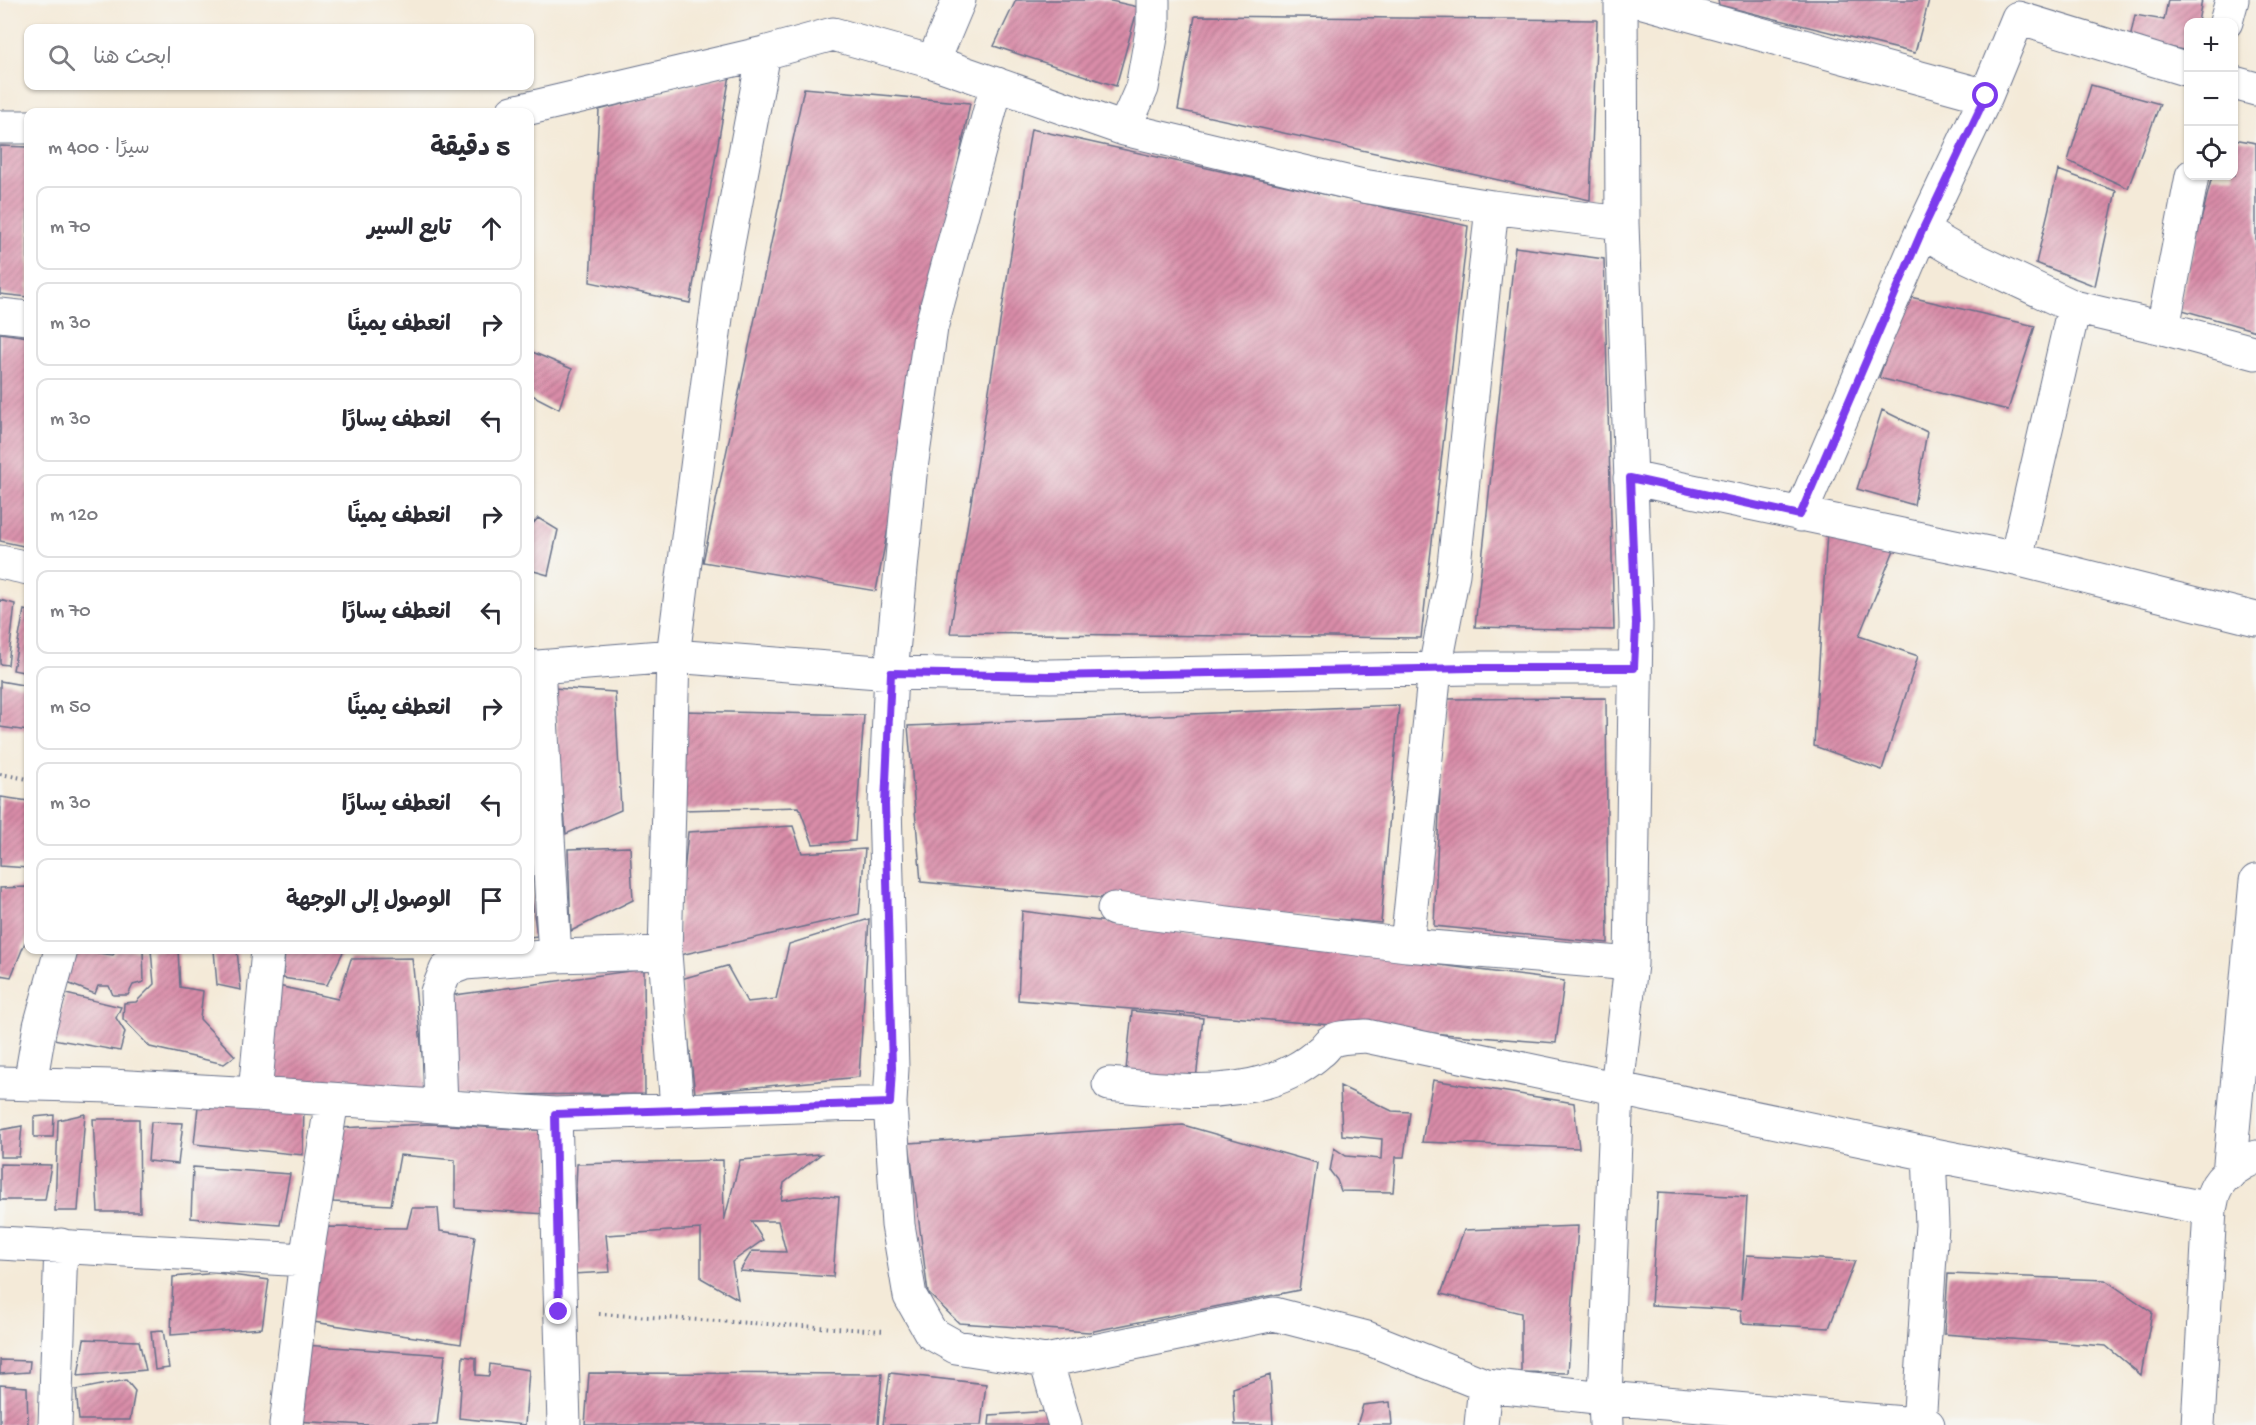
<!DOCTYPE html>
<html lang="ar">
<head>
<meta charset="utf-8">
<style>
	:root { --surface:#fff; --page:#f2f2f3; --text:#2b2b33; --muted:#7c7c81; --line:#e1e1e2 }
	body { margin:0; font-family:"Gochi Hand","Playpen Sans Arabic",sans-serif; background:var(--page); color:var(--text); direction:rtl }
	.controls { position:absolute; right:18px; top:18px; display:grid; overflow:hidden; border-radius:12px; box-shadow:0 2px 4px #0004 }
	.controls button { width:54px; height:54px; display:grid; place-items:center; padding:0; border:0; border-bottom:2px solid var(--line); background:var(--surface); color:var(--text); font:30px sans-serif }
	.stop { position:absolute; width:18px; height:18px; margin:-14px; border:4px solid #7c3aed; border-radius:50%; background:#fff }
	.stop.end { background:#7c3aed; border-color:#fff; box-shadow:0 2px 6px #0008 }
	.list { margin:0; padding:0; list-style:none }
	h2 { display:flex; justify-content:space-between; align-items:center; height:78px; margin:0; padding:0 24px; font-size:26px }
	h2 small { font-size:20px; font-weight:400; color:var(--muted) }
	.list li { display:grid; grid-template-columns:39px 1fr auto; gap:18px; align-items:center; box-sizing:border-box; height:84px; margin:0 12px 12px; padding:0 12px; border:2px solid var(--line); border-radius:12px }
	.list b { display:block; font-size:22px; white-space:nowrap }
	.list em { font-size:20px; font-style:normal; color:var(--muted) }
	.icon { flex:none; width:33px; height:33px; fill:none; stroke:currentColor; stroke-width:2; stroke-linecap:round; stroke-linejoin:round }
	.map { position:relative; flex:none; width:2256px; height:1425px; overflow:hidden; direction:ltr }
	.search { position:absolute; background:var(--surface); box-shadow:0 2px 4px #0004; left:24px; top:24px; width:510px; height:66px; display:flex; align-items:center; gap:15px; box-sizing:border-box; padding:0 21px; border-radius:12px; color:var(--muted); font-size:22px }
	.panel { position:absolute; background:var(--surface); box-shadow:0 2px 4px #0004; left:24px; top:108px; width:510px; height:846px; border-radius:12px; direction:rtl }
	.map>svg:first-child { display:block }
	.building { fill:url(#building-hatch) }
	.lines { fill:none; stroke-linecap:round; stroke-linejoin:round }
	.street-casing { stroke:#677089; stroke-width:35 }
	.path { stroke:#677089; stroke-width:4; stroke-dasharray:1.5 4.5; stroke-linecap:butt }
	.street { stroke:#fff; stroke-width:33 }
	.route { stroke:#7c3aed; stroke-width:8 }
</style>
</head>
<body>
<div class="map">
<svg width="2256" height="1425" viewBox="0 0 2256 1425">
	<defs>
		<pattern id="building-hatch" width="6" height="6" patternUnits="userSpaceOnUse" patternTransform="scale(1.5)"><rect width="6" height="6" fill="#d98ca8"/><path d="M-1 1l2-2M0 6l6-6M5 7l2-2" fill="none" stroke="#af738c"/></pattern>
	</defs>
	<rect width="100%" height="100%" fill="#f6f6f2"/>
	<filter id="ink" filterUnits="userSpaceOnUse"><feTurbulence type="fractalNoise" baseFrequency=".0167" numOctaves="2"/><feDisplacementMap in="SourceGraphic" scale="12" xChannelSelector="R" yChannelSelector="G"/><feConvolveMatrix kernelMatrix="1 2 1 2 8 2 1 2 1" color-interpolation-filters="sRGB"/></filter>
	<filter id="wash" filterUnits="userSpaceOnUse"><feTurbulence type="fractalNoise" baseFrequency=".008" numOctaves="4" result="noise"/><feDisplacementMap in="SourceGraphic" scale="24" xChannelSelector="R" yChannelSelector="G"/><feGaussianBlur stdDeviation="1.35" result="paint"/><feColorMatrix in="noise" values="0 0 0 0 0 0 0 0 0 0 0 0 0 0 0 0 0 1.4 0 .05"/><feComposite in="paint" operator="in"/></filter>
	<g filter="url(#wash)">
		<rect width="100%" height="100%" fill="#f4ead8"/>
		<g id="blocks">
			<path class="building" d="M1016 0H1107L1138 7 1116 86 994 46Z
				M1718 0H1929L1915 53 1719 5Z
				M2168 0H2202L2198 22H2188V51L2130 39 2135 15 2164 20Z
				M1195 16 1597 20 1590 200 1178 110Z
				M730 75 690 303 590 282 599 110Z
				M2091 85 2160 104 2128 188 2068 161Z
				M804 88 970 103 876 591 703 562Z
				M1031 129 1468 226 1421 638 950 633Z
				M2234 139 2256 143V331L2179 309 2212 176H2234Z
				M0 146 28 147V297L0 294Z
				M2058 170 2116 191 2095 286 2036 263Z
				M1515 247 1604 259 1614 630 1475 627Z
				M1906 296 2035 326 2008 410 1879 378Z
				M0 333 28 337V547L0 541Z
				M530 351 572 369 559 409 530 394Z
				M1882 410 1927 432 1914 505 1857 489Z
				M538 518 558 530 548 575 530 570V527Z
				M1827 531 1894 550 1859 636 1918 656 1882 770 1814 746Z
				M0 600 15 604 8 665 0 664Z
				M24 610 28 611V673L13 670Z
				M0 681 28 686V731L0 727Z
				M553 688 615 692 621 810 566 834Z
				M1606 698 1608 943 1434 926 1444 699Z
				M1399 705 1381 923 921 882 908 726Z
				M683 711 864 715 855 841 813 844 799 807 682 810Z
				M1 797 28 801V868L0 866Z
				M793 826 802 853 865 849 859 914 676 956 688 832Z
				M630 847 633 900 571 931 568 849Z
				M28 887V935L11 977 0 975V888Z
				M530 887 537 936 530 937Z
				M1022 911 1564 981 1556 1043 1018 1000Z
				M869 919 859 1077 695 1093 681 979 727 966 747 1002 776 999 789 944Z
				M69 950H91L90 952 113 955 117 950H143L144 982 133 985 128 995H113L109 986H98L95 994 60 980Z
				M151 950H178L180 987 203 991 200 1019 235 1056 224 1064 150 1047 123 1019 124 1003 136 1002 154 984Z
				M214 950H237L241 990 217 985Z
				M285 950H344L327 985 283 978Z
				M412 958 426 1092 268 1082 278 986 338 999 351 959Z
				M644 969 645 1094 453 1095 448 996Z
				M66 994 121 1007 116 1018 125 1032 120 1051 53 1039Z
				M1132 1011 1203 1018 1195 1088 1125 1080Z
				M1433 1080 1574 1103 1579 1148 1422 1142Z
				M1340 1086 1392 1111 1410 1112 1404 1157H1396L1393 1192 1341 1191 1337 1180 1330 1171 1334 1148 1346 1156 1381 1159 1382 1139 1342 1135Z
				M199 1097 304 1103 303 1155 194 1144Z
				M85 1114 78 1211H55L58 1120Z
				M54 1115 53 1137H34V1117Z
				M93 1119H139L140 1212H98Z
				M151 1122 183 1123 178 1164 148 1161Z
				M431 1124 551 1131 546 1214 455 1208V1160L400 1155 391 1205 333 1202 338 1128Z
				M1183 1125 1317 1163 1299 1290 1089 1332 959 1323 928 1293 909 1143Z
				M22 1126 19 1157H0V1130Z
				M821 1154 784 1183 781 1200 815 1195 839 1197 833 1277 740 1271 752 1251 786 1252 778 1221H751L763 1240 732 1262 738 1299 701 1278V1229L606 1235 610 1272 572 1274 577 1164 723 1160 724 1221 740 1160Z
				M0 1164 51 1165 45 1200H0Z
				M193 1167 290 1174 280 1225 191 1218Z
				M1658 1192 1747 1197 1741 1300 1747 1255 1855 1261 1829 1328 1742 1323 1741 1310 1651 1305Z
				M412 1208H438L440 1231 475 1236 461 1344 307 1321 324 1227 407 1228Z
				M1578 1226 1568 1373 1521 1372V1313L1441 1294 1464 1230Z
				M217 1273 269 1280 262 1328 171 1335 173 1277Z
				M1948 1274 2105 1280 2152 1312 2141 1375 2106 1346 1944 1334Z
				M163 1330 169 1368 155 1370 151 1331Z
				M84 1339 139 1341 146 1370 78 1376Z
				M304 1345 445 1355 437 1425H366L294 1421Z
				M463 1356 476 1358V1375L489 1376 490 1364 529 1370 525 1425 459 1418Z
				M0 1360 30 1361 29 1372 0 1374Z
				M589 1373 882 1374 878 1425H585Z
				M890 1373 986 1384 981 1425H883Z
				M1270 1375 1273 1425H1235L1233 1388Z
				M126 1380 135 1391 130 1420H79L76 1390Z
				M0 1385 27 1387 28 1425H0Z
				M1390 1402 1392 1425H1357L1363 1405Z
				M1049 1411V1425H989L990 1415Z"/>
		</g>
	</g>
	<g filter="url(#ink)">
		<use href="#blocks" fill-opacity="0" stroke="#677089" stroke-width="1.5"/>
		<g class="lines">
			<g class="street-casing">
				<path id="street" d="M1636 0 1986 96 2018 18 2188 70
					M2226 22 2232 0
					M933 62 959 0
					M2234 83 2256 89
					M997 84 931 328 910 475 891 673 885 804 892 1068 890 1103 898 1225 910 1296 931 1333 956 1347 1046 1361 1274 1314 1367 1338 1485 1385 1605 1398 1928 1425
					M1986 96 1922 231 1956 251 2074 307 2163 328 2256 353
					M513 112 764 53 833 34 933 62 1124 129 1363 186 1492 207 1622 223
					M0 127H28
					M1124 129 1142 88 1153 26V0
					M0 315 28 318
					M2163 328 2192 176
					M1630 478 2016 559 2256 619
					M1800 515 1922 231
					M2016 559 2074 307
					M0 562 28 568
					M530 666 538 667 673 656 891 673 1050 676 1471 668H1634
					M538 667 555 956
					M1114 909 1407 945 1631 964
					M1407 945 1435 669 1453 574 1492 207
					M0 1083 111 1086 255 1094 555 1114 890 1103
					M30 1084 40 1026 61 950
					M1109 1084C1161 1089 1217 1097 1268 1081 1286 1076 1306 1065 1320 1052 1324 1050 1326 1045 1330 1042 1339 1036 1355 1037 1366 1036L1929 1154 2210 1209
					M255 1094 268 950
					M441 1106 437 992 446 970 465 963 555 956 665 953
					M677 1108 665 953 673 656 720 286 764 53
					M555 1114 564 1425
					M2229 1174 2256 881
					M0 1243 306 1260
					M1046 1361 1065 1425
					M55 1425 61 1245
					M286 1425 306 1260 332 1100
					M1481 1425 1485 1385
					M1606 1425 1605 1398 1617 1089 1631 964 1636 624 1622 223 1621 0
					M1919 1425 1932 1225 1929 1154
					M2198 1425 2210 1209C2212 1203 2212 1196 2215 1190 2221 1175 2242 1163 2256 1157"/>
			</g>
			<path class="path" d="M0 774 28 779
				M599 1314 885 1331"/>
			<use href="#street" class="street"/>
		</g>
	</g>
	<g class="lines" filter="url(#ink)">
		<path class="route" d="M559 1312 555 1114 890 1103 892 1068 885 804 891 673 1050 676 1471 668H1634L1636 624 1630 478 1800 515 1922 231 1986 96"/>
	</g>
</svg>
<div class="controls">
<button>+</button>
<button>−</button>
<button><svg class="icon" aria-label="locate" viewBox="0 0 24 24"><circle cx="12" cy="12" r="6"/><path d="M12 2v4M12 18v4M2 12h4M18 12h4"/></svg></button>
</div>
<div class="stop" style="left:1986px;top:96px"></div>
<div class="stop end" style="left:559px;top:1312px"></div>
<div class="search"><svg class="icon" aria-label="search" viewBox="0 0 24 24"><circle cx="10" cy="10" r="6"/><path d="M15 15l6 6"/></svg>ابحث هنا</div>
<section class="panel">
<h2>5 دقيقة<small>سيرًا · 400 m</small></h2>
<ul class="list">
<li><svg class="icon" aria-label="ahead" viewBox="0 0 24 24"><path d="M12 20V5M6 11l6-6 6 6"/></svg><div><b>تابع السير</b></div><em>70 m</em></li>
<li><svg class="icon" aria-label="right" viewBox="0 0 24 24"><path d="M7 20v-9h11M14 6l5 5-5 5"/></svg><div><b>انعطف يمينًا</b></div><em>30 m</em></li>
<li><svg class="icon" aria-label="left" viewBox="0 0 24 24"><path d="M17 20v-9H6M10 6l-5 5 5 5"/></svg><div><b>انعطف يسارًا</b></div><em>30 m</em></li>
<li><svg class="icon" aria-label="right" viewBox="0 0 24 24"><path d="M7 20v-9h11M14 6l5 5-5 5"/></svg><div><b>انعطف يمينًا</b></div><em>120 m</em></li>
<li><svg class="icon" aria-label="left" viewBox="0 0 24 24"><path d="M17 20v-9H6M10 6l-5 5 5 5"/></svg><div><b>انعطف يسارًا</b></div><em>70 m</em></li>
<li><svg class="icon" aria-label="right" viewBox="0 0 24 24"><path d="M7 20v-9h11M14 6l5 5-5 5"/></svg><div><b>انعطف يمينًا</b></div><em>50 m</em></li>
<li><svg class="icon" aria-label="left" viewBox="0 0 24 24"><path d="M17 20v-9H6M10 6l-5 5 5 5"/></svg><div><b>انعطف يسارًا</b></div><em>30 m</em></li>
<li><svg class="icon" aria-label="arrive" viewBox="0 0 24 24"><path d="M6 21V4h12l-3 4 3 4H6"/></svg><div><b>الوصول إلى الوجهة</b></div></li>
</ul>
</section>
</div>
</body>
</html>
